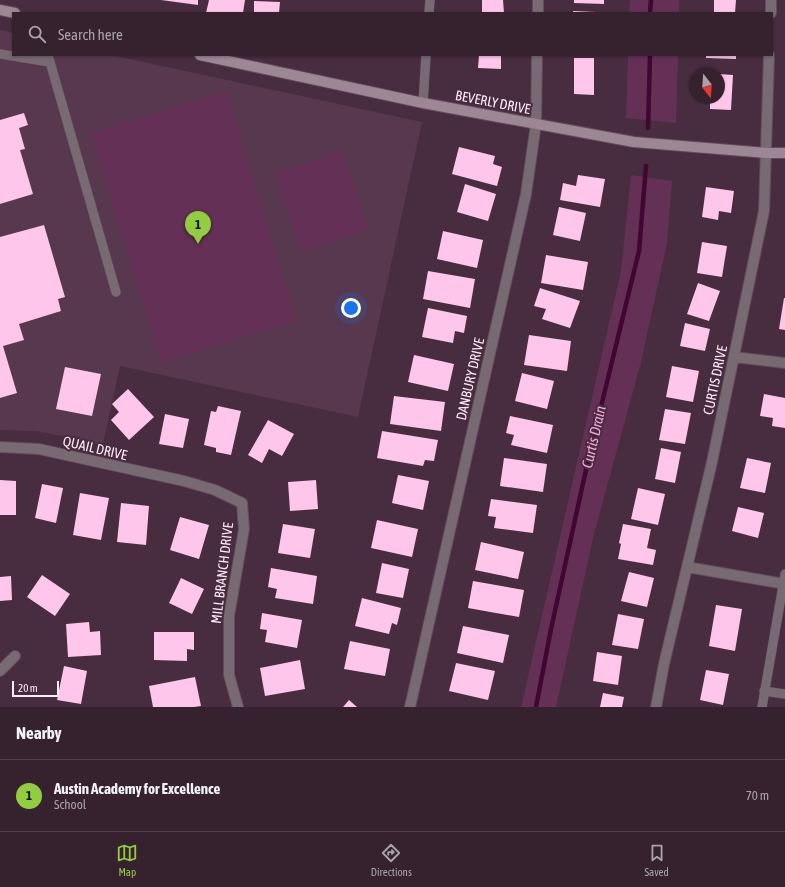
<!DOCTYPE html>
<html lang="en">
<head>
<meta charset="utf-8">
<style>
	:root { --surface:#36212f; --page:#3d2937; --text:#f1f3f6; --muted:#aaa3aa; --line:#503e4b; --accent:#92cd3f }
	body { margin:0; font-family:"Asap Condensed",sans-serif; background:var(--page); color:var(--text) }
	.compass { position:absolute; left:689px; top:68px; width:36px; height:36px; border-radius:50%; background:var(--surface); box-shadow:0 1px 3px #0004; rotate:163deg }
	.scale { position:absolute; left:12px; bottom:10px; width:47px; box-sizing:border-box; padding-left:4px; border:2px solid #ffecf8; border-top:0; font-size:11px; line-height:14px; white-space:nowrap; color:#ffecf8; -webkit-text-stroke:3px #482c3f; paint-order:stroke }
	.you { position:absolute; left:351px; top:308px; width:14px; height:14px; margin:-10px; border:3px solid #fff; border-radius:50%; background:#1a73e8; box-shadow:0 0 0 6px #1a73e833 }
	.badge { display:grid; place-items:center; width:26px; height:26px; border-radius:50%; background:var(--accent); color:#111; font-size:13px; font-weight:700 }
	.pin { position:absolute; translate:-50% -33px; filter:drop-shadow(0 1px 2px #0008) }
	.pin::after { content:''; position:absolute; top:21px; width:14px; height:12px; background:inherit; clip-path:polygon(0 0,100% 0,50% 100%) }
	.list { margin:0; padding:0; list-style:none }
	h2 { display:flex; justify-content:space-between; align-items:center; height:52px; margin:0; padding:0 16px; font-size:17px }
	h2 small { font-size:13px; font-weight:400; color:var(--muted) }
	.list li { display:grid; grid-template-columns:26px 1fr auto; gap:12px; align-items:center; box-sizing:border-box; height:72px; padding:0 16px; border-top:1px solid var(--line) }
	.list b { display:block; font-size:15px; white-space:nowrap }
	.list p { margin:0; font-size:13px; white-space:nowrap; color:var(--muted) }
	.list em { font-size:13px; font-style:normal; color:var(--muted) }
	.icon { flex:none; width:22px; height:22px; fill:none; stroke:currentColor; stroke-width:2; stroke-linecap:round; stroke-linejoin:round }
	.map { position:relative; flex:none; width:785px; height:707px; overflow:hidden }
	.search { position:absolute; background:var(--surface); box-shadow:0 1px 3px #0004; left:12px; right:12px; top:12px; height:44px; display:flex; align-items:center; gap:10px; box-sizing:border-box; padding:0 14px; border-radius:0px; color:var(--muted); font-size:15px }
	.sheet { height:124px; background:var(--surface) }
	nav { display:flex; justify-content:space-around; align-items:center; box-sizing:border-box; height:56px; border-top:1px solid var(--line); background:var(--surface); font-size:11px; color:var(--muted) }
	nav a { display:grid; justify-items:center; gap:2px }
	nav .on { color:var(--accent) }
	.map>svg:first-child { display:block }
	.built { fill:#58384e }
	.green { fill:#653056 }
	.lines { fill:none; stroke-linecap:round; stroke-linejoin:round }
	.stream { stroke:#420634; stroke-width:4.5 }
	.building { fill:#fdc6ea }
	.lane-casing { stroke:#654b5d; stroke-width:10 }
	.street-casing { stroke:#654b5d; stroke-width:12 }
	.secondary-casing { stroke:#654b5d; stroke-width:12 }
	.lane { stroke:#786a73; stroke-width:9 }
	.street { stroke:#786a73; stroke-width:10 }
	.secondary { stroke:#9d8795; stroke-width:10 }
	.labels { text-anchor:middle; stroke-width:4; stroke-linejoin:round; paint-order:stroke }
	.street-label { font-size:14px; fill:#ffecf8; stroke:#482c3f }
	.water-label { font-size:15px; font-style:italic; fill:#fba3df; stroke:#482c3f }
</style>
</head>
<body>
<div class="map">
<svg width="785" height="707" viewBox="0 0 785 707">
	<rect width="100%" height="100%" fill="#482c3f"/>
	<path class="built" d="M0 30 13 33V55H111L422 122 358 417 120 366 103 444 36 431 0 430Z"/>
	<path class="green" d="M630 0H679V13H629Z
		M628 55H678L676 123 626 118Z
		M227 92 296 321 161 362 91 133Z
		M342 151 368 230 301 252 275 173Z
		M631 175 672 181 667 243 641 362 594 534 556 707H521L621 271Z"/>
	<g class="lines">
		<path class="stream" d="M650 13 651 0
			M648 128 650 55
			M536 707 551 629 589 456 639 251 646 166"/>
	</g>
	<path class="building" d="M161 0H198V5Z
		M209 0H245L243 13H206Z
		M482 0H503L504 13H482Z
		M574 0H604V4L574 3Z
		M714 0H736L735 13H714Z
		M254 1 280 2 279 13H254Z
		M573 11 596 12V13H573Z
		M479 55H501V69L478 68Z
		M706 55H736V59L706 58Z
		M574 58H594V95L574 94Z
		M719 74 733 75 731 110 710 109V98H719Z
		M24 113 28 125 19 128 25 149 20 150 33 194 0 204V120Z
		M459 147 495 156 493 164 502 167 497 186 452 174Z
		M578 175 605 179 600 207 560 200 563 183 576 186Z
		M465 184 496 194 488 221 457 212Z
		M706 187 734 191 731 213 719 211 718 220 702 217Z
		M559 207 586 213 580 241 553 235Z
		M44 225 65 297 58 299 61 311 19 324 24 340 3 346 17 393 0 398V237Z
		M443 231 483 240 477 268 437 259Z
		M702 242 727 246 722 277 697 273Z
		M546 255 588 262 583 290 541 283Z
		M428 271 475 279 470 308 423 299Z
		M698 283 720 291 709 321 687 314Z
		M540 288 580 301 570 328 542 319 546 309 534 306Z
		M784 298H785V330L779 329Z
		M428 308 467 316 464 333 455 331 453 343 422 337Z
		M685 323 710 329 705 351 680 346Z
		M529 335 571 341 567 371 524 365Z
		M414 355 454 364 448 391 408 382Z
		M672 366 699 371 693 402 666 397Z
		M65 367 101 374 92 416 56 409Z
		M522 373 554 381 547 409 515 401Z
		M128 389 154 417 129 440 111 420 119 412 112 404Z
		M764 394 785 398V428L772 426 773 418 760 416Z
		M394 396 445 402 441 431 390 424Z
		M218 406 241 411 231 455 216 452V448L204 445 211 411 216 412Z
		M665 409 691 413 685 444 659 440Z
		M165 414 189 419 183 448 159 444Z
		M510 416 553 425 547 453 511 445 514 435 506 433Z
		M268 420 294 434 282 456 269 449 262 463 248 455Z
		M382 431 438 440 434 461 425 460 423 466 377 458Z
		M661 448 681 452 675 483 655 479Z
		M504 458 547 464 543 492 500 486Z
		M747 458 771 463 765 493 740 488Z
		M398 475 429 481 423 510 392 503Z
		M0 480 16 481V515H0Z
		M316 480 318 509 290 511 288 482Z
		M42 484 63 488 56 523 35 518Z
		M638 488 665 494 658 525 631 519Z
		M80 493 109 498 101 540 73 535Z
		M491 499 537 505 533 533 494 528 496 517 488 516Z
		M121 503 149 506 146 545 117 542Z
		M738 507 764 513 758 538 732 531Z
		M180 517 209 525 199 559 170 550Z
		M377 520 418 529 412 557 371 548Z
		M283 524 315 529 310 558 278 553Z
		M623 524 651 529 647 548 656 550 653 565 618 559 621 544 619 543Z
		M481 542 524 552 518 579 475 570Z
		M382 563 409 569 403 598 376 593Z
		M271 568 317 576 313 604 275 598 277 589 268 587Z
		M629 572 654 578 647 607 621 601Z
		M42 575 70 594 55 616 27 597Z
		M11 576 12 600 0 601V577Z
		M181 578 204 589 192 614 169 603Z
		M473 581 524 590 519 617 468 608Z
		M362 598 401 608 397 625 392 623 389 634 355 626Z
		M716 605 742 609 735 651 709 646Z
		M262 613 302 620 297 648 265 642 267 630 260 629Z
		M618 614 644 619 638 649 612 645Z
		M89 622 90 632 100 631 101 655 68 657 66 624Z
		M463 626 509 635 503 663 457 653Z
		M154 632H194V650L187 649V661L154 660Z
		M350 641 390 649 385 676 344 669Z
		M597 652 622 656 618 685 593 681Z
		M300 660 305 689 265 696 260 668Z
		M456 663 495 671 488 700 449 691Z
		M64 666 87 671 81 704 57 700Z
		M706 670 729 674 723 705 700 700Z
		M195 677 201 706 194 707H153L149 686Z
		M603 693 624 697 622 707H600Z
		M349 700 357 707H343Z"/>
	<g class="lines">
		<g class="lane-casing">
			<path id="lane" d="M429 13 430 0
				M0 54 49 62
				M48 55 116 292
				M423 103 426 55
				M764 691 785 694
				M762 707 785 574"/>
		</g>
		<g class="street-casing">
			<path id="street" d="M538 13V0
				M771 13V0
				M734 357 785 363
				M0 447 39 449 184 481 215 490 242 503 244 529 229 616V675L238 707
				M687 567 785 584
				M0 671 15 656
				M410 707 526 194 536 124 537 55
				M656 707 664 664 712 462 764 211 769 55"/>
		</g>
		<g class="secondary-casing">
			<path id="secondary" d="M0 10 15 13
				M200 55 423 103 634 142 767 153H785"/>
		</g>
		<use href="#lane" class="lane"/>
		<use href="#street" class="street"/>
		<use href="#secondary" class="secondary"/>
	</g>
	<g class="labels">
		<g class="street-label">
			<text transform="translate(493 102) rotate(11)" y="5">BEVERLY DRIVE</text>
			<text transform="translate(470 379) rotate(-77)" y="5">DANBURY DRIVE</text>
			<text transform="translate(715 380) rotate(-78)" y="5">CURTIS DRIVE</text>
			<text transform="translate(95 448) rotate(13)" y="5">QUAIL DRIVE</text>
			<text transform="translate(222 573) rotate(-83)" y="5">MILL BRANCH DRIVE</text>
		</g>
		<g class="water-label">
			<text transform="translate(594 437) rotate(-77)" y="5">Curtis Drain</text>
		</g>
	</g>
</svg>
<svg class="compass" viewBox="-18 -18 36 36"><path d="M0-13l5 13h-10z" fill="#e53935"/><path d="M0 13l5-13h-10z" fill="#aaa3aa"/></svg>
<div class="scale">20 m</div>
<div class="you"></div>
<div class="pin badge" style="left:198px;top:244px">1</div>
<div class="search"><svg class="icon" aria-label="search" viewBox="0 0 24 24"><circle cx="10" cy="10" r="6"/><path d="M15 15l6 6"/></svg>Search here</div>
</div>
<section class="sheet">
<h2>Nearby<small></small></h2>
<ul class="list">
<li><span class="badge">1</span><div><b>Austin Academy for Excellence</b><p>School</p></div><em>70 m</em></li>
</ul>
</section>
<nav>
<a class="on"><svg class="icon" aria-label="map" viewBox="0 0 24 24"><path d="M3 6l6-2 6 2 6-2v14l-6 2-6-2-6 2zM9 4v14M15 6v14"/></svg>Map</a>
<a><svg class="icon" aria-label="directions" viewBox="0 0 24 24"><path d="M12 3l9 9-9 9-9-9zM9 14v-3h6M13 9l2 2-2 2"/></svg>Directions</a>
<a><svg class="icon" aria-label="saved" viewBox="0 0 24 24"><path d="M7 4h10v16l-5-4-5 4z"/></svg>Saved</a>
</nav>
</body>
</html>
